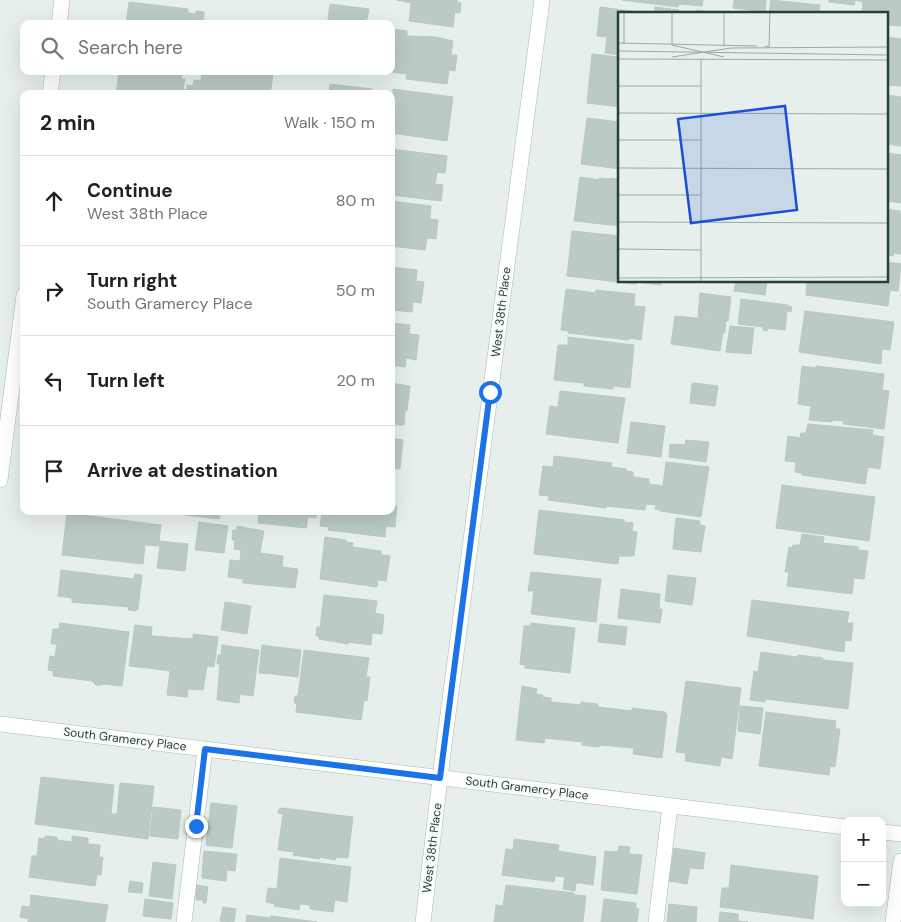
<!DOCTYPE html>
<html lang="en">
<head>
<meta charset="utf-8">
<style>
	:root { --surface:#fff; --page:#f2f2f2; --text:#202124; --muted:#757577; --line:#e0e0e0 }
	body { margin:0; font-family:"DM Sans",sans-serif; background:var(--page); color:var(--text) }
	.controls { position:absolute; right:15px; bottom:15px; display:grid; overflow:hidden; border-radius:10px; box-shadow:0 5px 20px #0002 }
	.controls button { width:45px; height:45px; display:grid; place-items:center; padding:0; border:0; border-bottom:1px solid var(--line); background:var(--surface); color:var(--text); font:25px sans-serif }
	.stop { position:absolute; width:15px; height:15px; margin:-11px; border:4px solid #1a73e8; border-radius:50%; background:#fff }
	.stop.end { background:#1a73e8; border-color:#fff; box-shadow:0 1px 5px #0008 }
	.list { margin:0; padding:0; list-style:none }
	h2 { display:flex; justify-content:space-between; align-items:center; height:65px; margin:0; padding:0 20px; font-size:21px }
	h2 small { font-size:16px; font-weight:400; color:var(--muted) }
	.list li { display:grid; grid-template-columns:32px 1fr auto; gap:15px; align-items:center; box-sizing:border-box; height:90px; padding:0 20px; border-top:1px solid var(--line) }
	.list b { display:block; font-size:19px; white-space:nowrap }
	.list p { margin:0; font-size:16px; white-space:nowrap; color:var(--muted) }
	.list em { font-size:16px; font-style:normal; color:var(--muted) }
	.icon { flex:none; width:28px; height:28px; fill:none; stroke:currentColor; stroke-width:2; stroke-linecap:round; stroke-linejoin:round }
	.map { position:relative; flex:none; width:901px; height:922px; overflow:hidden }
	.search { position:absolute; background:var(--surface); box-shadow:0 5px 20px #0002; left:20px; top:20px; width:375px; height:55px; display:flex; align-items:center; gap:12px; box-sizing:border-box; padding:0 18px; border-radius:10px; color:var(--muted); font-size:19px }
	.panel { position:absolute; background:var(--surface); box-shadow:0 5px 20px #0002; left:20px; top:90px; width:375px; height:425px; border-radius:10px }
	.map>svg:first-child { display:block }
	.building { fill:#bbcac4; stroke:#b8c9c2 }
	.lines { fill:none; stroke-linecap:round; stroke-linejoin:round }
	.minor-casing { stroke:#a8b8b2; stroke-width:16 }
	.minor { stroke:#fff; stroke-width:15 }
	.route { stroke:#1a73e8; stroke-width:6 }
	.labels { text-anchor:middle; stroke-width:5; stroke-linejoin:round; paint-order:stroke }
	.street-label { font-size:12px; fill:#24423a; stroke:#f7fbf9 }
	.inset-road { fill:none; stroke:#98aaa4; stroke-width:1 }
	.view { fill:#1d4ed8; fill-opacity:0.15; stroke:#1d4ed8; stroke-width:2.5 }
	.inset-edge { fill:none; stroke:#24423a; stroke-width:2.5 }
</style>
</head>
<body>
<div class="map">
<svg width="901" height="922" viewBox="0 0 901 922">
	<rect width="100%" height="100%" fill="#e6efeb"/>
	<path class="building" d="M397 0H457V2L461 3 460 13 455 12 453 27 409 21 411 3Z
		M622 0H703L702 6 679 4 678 7Z
		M734 0H766L765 12 733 8Z
		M771 0 820 5 819 14H769Z
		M829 0H901V26L887 25V14H860L862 12 863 2 855 0 854 5 829 2Z
		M129 2 188 9V13L196 14V11L204 12 203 24H126Z
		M330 4 369 9 366 23 346 24 347 21 328 19Z
		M600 7 653 14H620V55L605 53 607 37 597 36Z
		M655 7 679 10 678 14H654Z
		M697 10 724 14H696Z
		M391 29 407 31V36L436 37 453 41 451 55H457L455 71 449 70 447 84 406 79 407 74 383 71H391Z
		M887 37 901 39V86L887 85Z
		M592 54 620 57V107L587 103Z
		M119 71H140L182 76 181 79H185L183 89 187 90V85L193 86 194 80 201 81 202 71H245L273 75 270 94H116Z
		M330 84 372 89 371 94H329Z
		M393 89 453 97 447 141 391 133Z
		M887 95 901 97V146L887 144Z
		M587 118 620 122V169L581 164Z
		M391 149 447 156 445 173 437 172 435 184 443 185 441 201 391 195Z
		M887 153 901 155V203L887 201Z
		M580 177 599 180V178L610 179V178L620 179V226L574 221Z
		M391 201 431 206 430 219 438 220 436 239 427 238 425 250 391 246Z
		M887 209 900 211V214H901V254L894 253 893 256 887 255Z
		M572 231 620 236V281H661V285L636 282V284L567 276Z
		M887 262 901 264 898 291 890 290 888 306 806 295 807 281H887Z
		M391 267 417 270 416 281 424 282 421 303 413 302 412 312 391 310Z
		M736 281H767L765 295 734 291Z
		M566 289 595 293 596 290 635 294 634 306 645 307 641 340 630 338 629 340 568 333 569 331 561 330Z
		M700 293 731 297 728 321 698 317Z
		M741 299 788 305V306L792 307 791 312 787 311 785 330 768 328 767 331 763 330V327L738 324Z
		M805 311 894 322 890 350 882 349 881 364 799 352Z
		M675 316 726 321 725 333 723 332 720 351 671 344Z
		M391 323 410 325 409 334 419 335 416 360 406 358 405 367 391 365Z
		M730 326 754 328 751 354 726 352Z
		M568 337 634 345 630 388 613 386V389L584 386V383L554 380 558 345H568Z
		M802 366 816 368V366L884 374 882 390 889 391 884 429 843 424 844 421 833 420 832 422 809 420 811 406 798 404Z
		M391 383 410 386 407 411H405L404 425H391Z
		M694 383 718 386 715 406 690 403 692 384Z
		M560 391 625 398 618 443 546 434 550 406 558 407Z
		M631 422 665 426 661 457 627 453Z
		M808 424 873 430 872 435 884 437 880 469 868 467 865 484 802 475V473L795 472 796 462 785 461 788 436 800 438 801 433H806Z
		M391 438 403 440 400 469H394L392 483Z
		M686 440 709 442 706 462 669 457 670 444 685 445Z
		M554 456 612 463 611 467 626 469V471L633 472V477L649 479V484L663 486 666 462 709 467 701 517 660 511V510L655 509 656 505 646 504 645 510 606 506V508L548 500 549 496 539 495 543 466 553 467Z
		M782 485 875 497 869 541 776 528Z
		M391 506H397L395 527 386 526 385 537 328 530 329 527 320 526 322 511H391Z
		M539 510 624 520V522L633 523 632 531 637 532 634 556H619L618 564 534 554Z
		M185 511H220L219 519 185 515Z
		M259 511H317L316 518 308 517 306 528 258 523Z
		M67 513 161 525 159 541 188 544 185 571 157 568 160 546 145 545 143 564 62 555Z
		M676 518 700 521V525L705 526 701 552 673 549Z
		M199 522 228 526 224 553 195 550Z
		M237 526 264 531 260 553 283 556 282 567 298 569 295 588 243 583V579L228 577 230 560 240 561 241 550 234 549 235 540H232L233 530H237Z
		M802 534 824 537 823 543 858 547V550L868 551 864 579 854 578 852 594 787 586 789 572H785L789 547 792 548 793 545H800Z
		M325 537 346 540V542L353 543 352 547 381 551V555L390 556 386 581 378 580 377 587 320 579Z
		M61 570 134 579 135 574 142 575 138 609 135 611 128 610 129 607 72 602V598L58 596Z
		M531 572 601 579 596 622 531 614 534 591H528Z
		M668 575 696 578 692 605 665 601Z
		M621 589 660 594 659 609H662L660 623 618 618Z
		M324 595 377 601 375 613 384 615 382 634 372 633 371 645 348 642V644L319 639V636H316L317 627H320Z
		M752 600 849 612 847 623H853L851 641 845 640 844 652 747 636Z
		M225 602 251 606 247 634 221 630Z
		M60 623 129 632 122 686 103 684 102 685H96L92 681 53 676V671L48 670 50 656 55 657 57 644H51L53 629H59Z
		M531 623 575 628 570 673 525 668V665L520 664 524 626H530Z
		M600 624 627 627 625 645 598 642Z
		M135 625 152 627 149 668 129 666Z
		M193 634 218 637 214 667 207 666 203 690 188 689 187 697 167 695 170 671 149 668 152 636 193 639Z
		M222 645 259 650 253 696 240 694 239 703 217 700 220 664H217L218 655H221Z
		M262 645 277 647 273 674 259 673Z
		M277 647 301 650 298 677 273 674Z
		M304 650 369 658 366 677H370L367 701 364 700 361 720 296 712 297 703H294L295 696H298Z
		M761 652 797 657 798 655 823 658V660L853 663 848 709 766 699 765 702 750 700 754 671 758 672Z
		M686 681 741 688 732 759 721 757 720 766 685 761 686 753 676 752Z
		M522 686 537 689 536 694 543 695V701H544V697L551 698V702L581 705V702L598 704V707L632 711V708L665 712 667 715 662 758 633 754 634 748 599 745V747L582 745 583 742 545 738 544 743 516 740Z
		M740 706 763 708 760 734 738 731Z
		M766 712 836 721 835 729H840L835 767 830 766 829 775 759 766Z
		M41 777 114 785 111 814H117L120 783 154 786 148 839 35 824Z
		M211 803 237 806 232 848 206 845Z
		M153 807 181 810 178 839 150 836Z
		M282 808 353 817 348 858 336 857 335 860 320 857V859L293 855 294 852 278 850 283 814 278 813 279 809Z
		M45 836 57 837V840L72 842V836L88 838V844L100 845 99 857H103L101 875H97L95 886 29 877 32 856H37L39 838 45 839Z
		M514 839 559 845 558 851 583 855 580 883H576L575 891 563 889 565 877 555 876 554 882 502 875 506 849 513 850Z
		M619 846 630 847 629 854 642 855 637 894 601 890 605 851 618 852Z
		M674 848 705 853 703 869 690 868 687 884 669 881Z
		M204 851 237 854 235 871 227 870 226 881 202 878Z
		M583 855 596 857 593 885 580 883Z
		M280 858 351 867 347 902 335 900 333 912 310 909V905L300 904 299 910 274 906 275 904 266 902 268 888 277 889Z
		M153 862 176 865 172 899 149 896Z
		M731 865 818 876 813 919 720 907 722 888H729Z
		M130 881 143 883 142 893 128 892Z
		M197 885 208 887 206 903H203V900H196Z
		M506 885 574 893V895L586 896 583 922H494L496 905 503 906Z
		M31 895 108 905 105 922H28L29 919 20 917 22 906 30 907Z
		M145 899 173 903 171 919 143 916Z
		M604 899 636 903V909H639L637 922H601Z
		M669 904 697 907 696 922H667Z
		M223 907 236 909 234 922 220 921Z
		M720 912 738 914V921L748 922H719Z
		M247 915 270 918 271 916 317 922H246Z"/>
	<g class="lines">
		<g class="minor-casing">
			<path id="minor" d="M59 24 62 0
				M50 94 53 71
				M0 480 24 295
				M0 724 845 827
				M882 832 901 834
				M184 922 205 749
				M423 922 444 745 542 0
				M656 922 670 806
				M893 922 901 861"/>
		</g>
		<use href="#minor" class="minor"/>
	</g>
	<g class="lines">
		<path class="route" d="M196 826 205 749 440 778 490 392"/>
	</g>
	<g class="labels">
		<g class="street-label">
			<text transform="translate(501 312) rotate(-83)" y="4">West 38th Place</text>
			<text transform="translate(125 739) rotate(7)" y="4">South Gramercy Place</text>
			<text transform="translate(527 788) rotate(7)" y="4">South Gramercy Place</text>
			<text transform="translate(432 848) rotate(-83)" y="4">West 38th Place</text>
		</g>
	</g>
	<g transform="translate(618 12)">
		<rect width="270" height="270" fill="#e6efeb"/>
		<path class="inset-road" d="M6 0V32M106 0V33M0 31 139 34M54 33 106 45M54 33V0M147 34 151 35 152 0M0 39 270 43M54 45 113 36 270 35M0 47 270 48M83 48V270M0 74H83M0 101 270 102M0 128H83M0 156 270 157M0 183H83M0 210 270 211M0 237 83 238M0 266 270 265"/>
		<path class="view" d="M167 94 179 198 73 211 60 107Z"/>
		<rect width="270" height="270" class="inset-edge"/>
	</g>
</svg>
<div class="controls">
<button>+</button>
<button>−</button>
</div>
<div class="stop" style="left:490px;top:392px"></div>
<div class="stop end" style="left:196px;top:826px"></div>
<div class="search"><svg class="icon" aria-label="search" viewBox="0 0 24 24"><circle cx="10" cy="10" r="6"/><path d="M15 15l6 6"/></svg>Search here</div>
<section class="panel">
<h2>2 min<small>Walk · 150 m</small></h2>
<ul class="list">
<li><svg class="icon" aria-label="ahead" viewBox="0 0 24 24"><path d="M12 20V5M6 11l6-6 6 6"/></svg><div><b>Continue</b><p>West 38th Place</p></div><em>80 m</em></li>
<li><svg class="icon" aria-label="right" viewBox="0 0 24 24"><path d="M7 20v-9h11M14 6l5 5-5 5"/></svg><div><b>Turn right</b><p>South Gramercy Place</p></div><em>50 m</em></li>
<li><svg class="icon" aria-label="left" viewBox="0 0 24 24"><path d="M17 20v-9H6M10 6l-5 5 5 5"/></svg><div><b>Turn left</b></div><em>20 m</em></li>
<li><svg class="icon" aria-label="arrive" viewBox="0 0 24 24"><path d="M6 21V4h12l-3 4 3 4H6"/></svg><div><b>Arrive at destination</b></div></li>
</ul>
</section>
</div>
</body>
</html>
